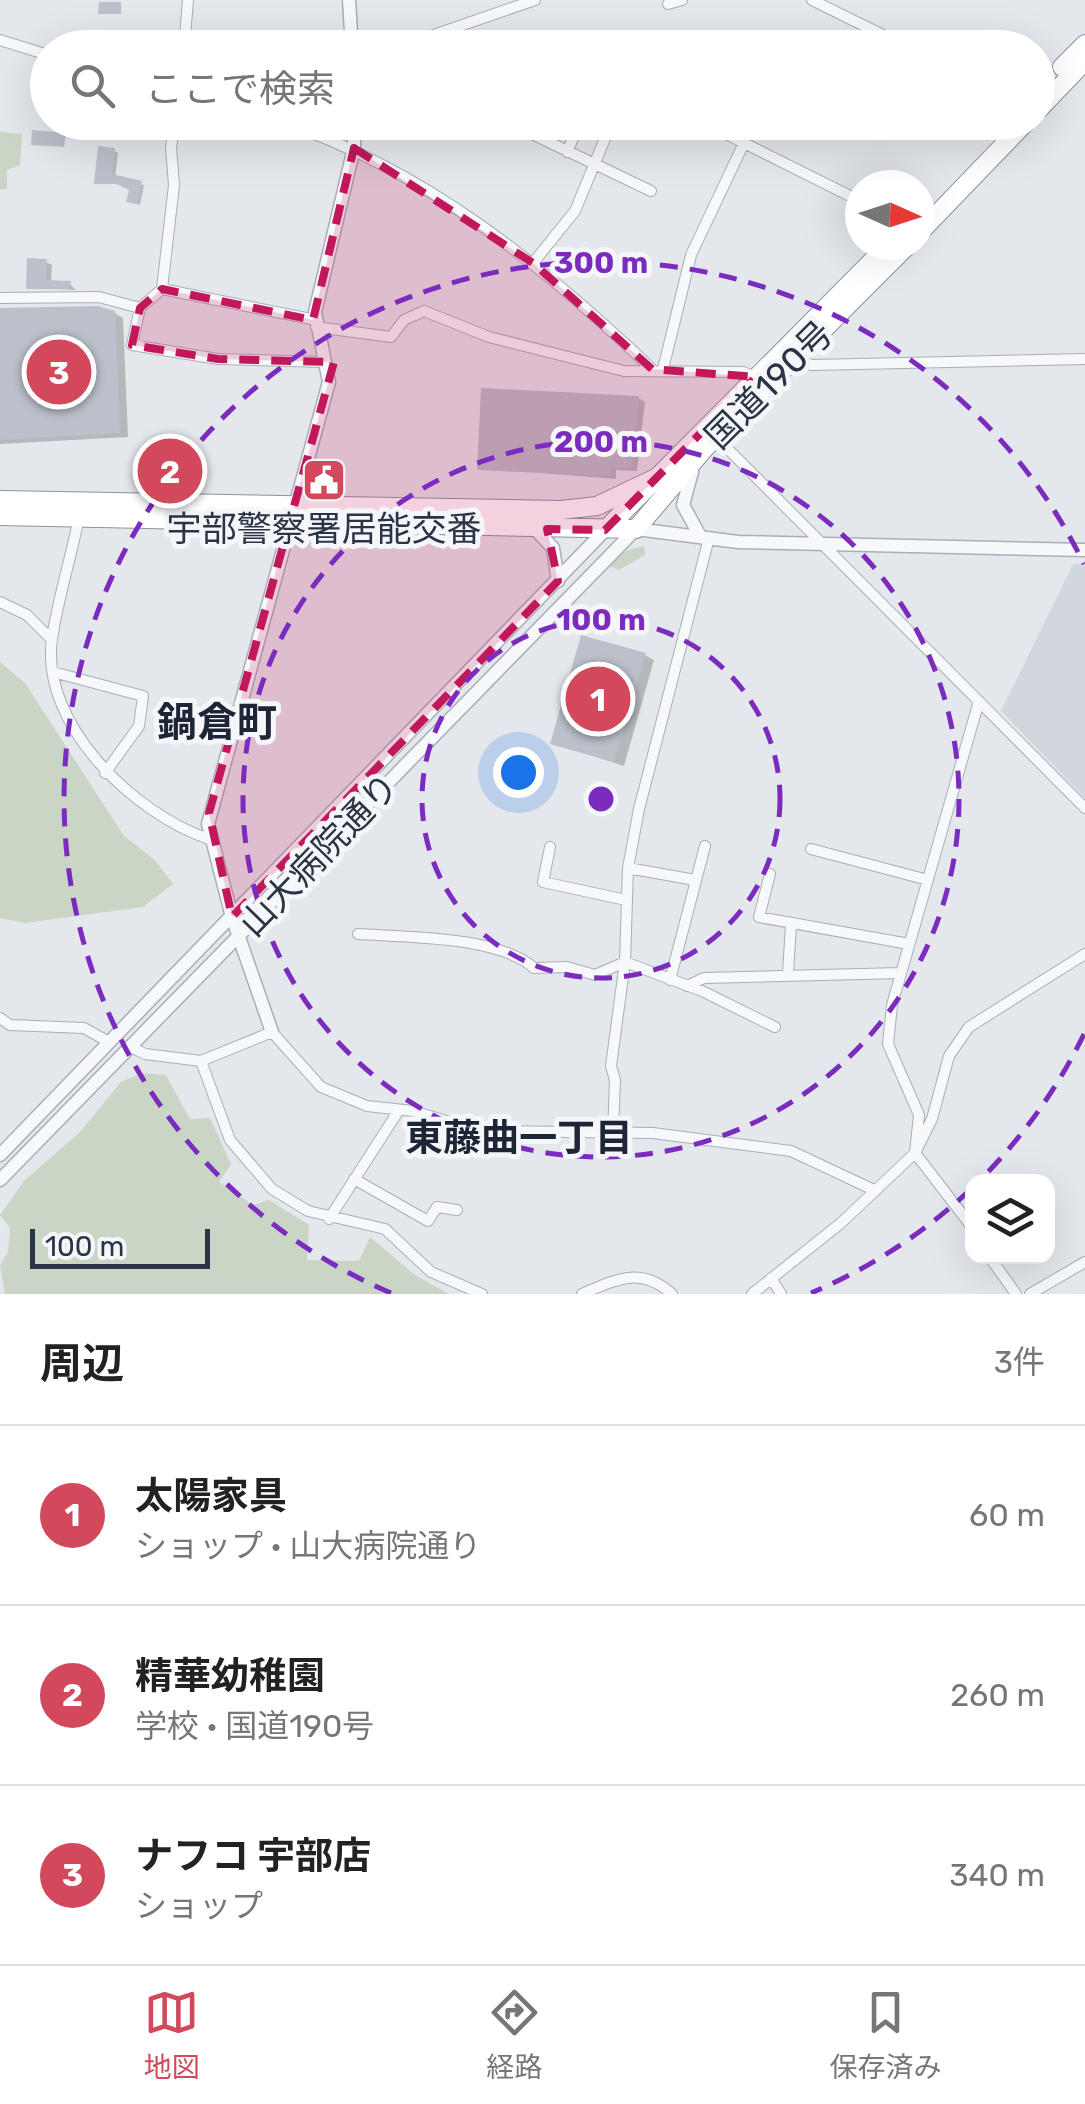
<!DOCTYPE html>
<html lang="ja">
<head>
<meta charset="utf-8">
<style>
	:root { --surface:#fff; --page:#f2f2f2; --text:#222; --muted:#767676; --line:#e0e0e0; --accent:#d1495b }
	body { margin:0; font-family:Rubik,"Noto Sans JP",sans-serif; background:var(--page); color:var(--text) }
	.controls { position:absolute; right:30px; bottom:30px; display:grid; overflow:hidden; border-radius:20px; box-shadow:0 10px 40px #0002 }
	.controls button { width:90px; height:90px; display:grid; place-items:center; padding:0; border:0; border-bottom:2px solid var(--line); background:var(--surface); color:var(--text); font:50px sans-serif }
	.compass { position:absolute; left:845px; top:170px; width:90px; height:90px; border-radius:50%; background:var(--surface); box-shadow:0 10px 40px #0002; rotate:93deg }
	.scale { position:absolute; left:30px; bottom:25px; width:180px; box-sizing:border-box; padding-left:10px; border:5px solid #2b3445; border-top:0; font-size:28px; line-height:35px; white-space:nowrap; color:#2b3445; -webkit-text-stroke:8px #f4f6f9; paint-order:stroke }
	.you { position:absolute; left:518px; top:772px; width:35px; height:35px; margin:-25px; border:8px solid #fff; border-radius:50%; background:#1a73e8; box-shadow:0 0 0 15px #1a73e833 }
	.badge { display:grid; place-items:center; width:65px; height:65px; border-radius:50%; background:var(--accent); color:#fff; font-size:32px; font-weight:700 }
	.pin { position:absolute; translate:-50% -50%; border:5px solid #fff; box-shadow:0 2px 10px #0006 }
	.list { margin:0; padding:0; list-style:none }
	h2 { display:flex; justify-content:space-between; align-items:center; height:130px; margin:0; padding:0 40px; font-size:42px }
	h2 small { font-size:32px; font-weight:400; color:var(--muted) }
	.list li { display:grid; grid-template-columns:65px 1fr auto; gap:30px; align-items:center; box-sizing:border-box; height:180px; padding:0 40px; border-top:2px solid var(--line) }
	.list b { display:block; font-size:38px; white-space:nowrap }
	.list p { margin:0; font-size:32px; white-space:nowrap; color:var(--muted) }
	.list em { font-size:32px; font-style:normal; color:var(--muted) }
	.icon { flex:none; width:55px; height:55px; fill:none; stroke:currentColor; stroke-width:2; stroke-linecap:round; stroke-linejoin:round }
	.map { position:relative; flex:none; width:1085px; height:1294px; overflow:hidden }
	.search { position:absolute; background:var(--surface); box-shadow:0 10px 40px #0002; left:30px; right:30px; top:30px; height:110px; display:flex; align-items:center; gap:25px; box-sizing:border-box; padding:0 35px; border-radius:55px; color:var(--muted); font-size:38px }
	.sheet { height:670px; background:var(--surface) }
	nav { display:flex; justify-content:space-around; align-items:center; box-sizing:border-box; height:140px; border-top:2px solid var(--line); background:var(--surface); font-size:28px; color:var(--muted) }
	nav a { display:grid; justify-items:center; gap:5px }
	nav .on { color:var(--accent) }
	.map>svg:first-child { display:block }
	.built { fill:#d2d6de }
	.green { fill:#c9d6c5 }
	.shadow { fill:#0003 }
	.building { fill:#bbc0ca }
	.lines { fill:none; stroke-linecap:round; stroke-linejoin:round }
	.minor-casing { stroke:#a9aeb7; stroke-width:12 }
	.tertiary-casing { stroke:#a9aeb7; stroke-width:15 }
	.trunk-casing { stroke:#8b94a3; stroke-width:20 }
	.minor { stroke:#f7f8fa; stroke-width:10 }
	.tertiary { stroke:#f7f8fa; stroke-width:12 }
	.trunk { stroke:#fff; stroke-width:18 }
	.marked { fill:#c2185b; fill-opacity:0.2; stroke:#c2185b; stroke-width:8; stroke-dasharray:20 12; stroke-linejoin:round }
	.ring { fill:none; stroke:#7b2cbf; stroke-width:5; stroke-dasharray:18 12 }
	.labels { text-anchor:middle; stroke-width:10; stroke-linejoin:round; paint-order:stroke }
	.street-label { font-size:35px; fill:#2b3445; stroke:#f4f6f9 }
	.poi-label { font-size:35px; fill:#2b3445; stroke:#f4f6f9 }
	.neighbourhood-label { font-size:38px; font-weight:bold; fill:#1d2536; stroke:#f4f6f9 }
	.quarter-label { font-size:40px; font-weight:bold; fill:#1d2536; stroke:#f4f6f9 }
	.centre { fill:#7b2cbf; stroke:#f4f6f9; stroke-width:5 }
	.ring-label { font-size:30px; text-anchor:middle; font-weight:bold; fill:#7b2cbf; stroke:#f4f6f9; stroke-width:10; stroke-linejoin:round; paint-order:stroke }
</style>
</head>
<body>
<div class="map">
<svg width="1085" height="1294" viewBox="0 0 1085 1294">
	<rect width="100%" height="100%" fill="#e4e7ec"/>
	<path class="built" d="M1073 564H1085V798L1001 711Z"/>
	<path class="green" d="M0 132 22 134 20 165 7 170V189H0Z
		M644 546 645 555 619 570 609 566 626 551Z
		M0 662 25 683 124 836 155 860 173 884 143 907 25 923 0 918Z
		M142 1073 166 1075 190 1119 210 1118 231 1164 219 1182 253 1205 269 1200 309 1225 307 1260 359 1261 370 1237 415 1275 449 1294H5L0 1265 8 1252 10 1228 0 1215 24 1181 81 1131 121 1082Z"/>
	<path class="shadow" d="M114 151 118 153 115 178 144 185 140 205 133 203 131 189 124 185 97 182Z
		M46 262 52 265 51 283 70 284 76 290 28 288Z
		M0 311 114 313 123 318 128 437 0 444Z
		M638 398 645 402 637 471 616 470V479L479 468Z
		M645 655 654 660 624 766 553 743Z"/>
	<path class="building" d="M99 2H121V14H98Z
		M32 130 66 133 64 147 31 145Z
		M98 146 115 148 112 174 142 181 137 204 126 202 129 190 117 184H94Z
		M27 258 47 259 46 280 71 281 70 289H26Z
		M98 306 115 311 120 433 0 440V308Z
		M481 388 639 396 631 469 610 468V476L477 470Z
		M581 635 646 653 614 762 550 744Z"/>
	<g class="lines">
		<g class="minor-casing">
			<path id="minor" d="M812 0 897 42
				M668 4 682 0
				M0 40 48 55
				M184 48 188 0
				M396 48 535 0
				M175 122 171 147 174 185 162 289 140 308 132 345 218 359 326 362
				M281 122C423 168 545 267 652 369
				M507 122 651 191
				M609 122 630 134
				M702 122 860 201
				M567 152 580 122
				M533 263 575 211 611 124
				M162 289 316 320
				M0 298 99 297 140 308
				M316 327 391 337 404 320 424 311 489 337 624 371 743 372 756 377
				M792 361 812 365 1085 359
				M663 369 691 255 743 145
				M716 437 1085 808
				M79 517C71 558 58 598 52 639 40 724 134 814 209 839
				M0 602 27 615 52 640
				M53 672 143 696 139 726 105 773
				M550 847 543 882 626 900
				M811 849 928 880
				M628 868 695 880
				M770 874 759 917 909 944
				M358 934C405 937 498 936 534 968L567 967 595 975 625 962 702 991 775 1027
				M788 973 791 925
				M670 980 705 846
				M687 986 704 978 901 973
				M0 1018 10 1025 84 1028 109 1042
				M129 1046 145 1054 201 1061
				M613 1133 615 1080 611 1066 625 962 628 868 639 809 709 538
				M354 1179 428 1221 437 1207 457 1210
				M329 1219 399 1110
				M972 1227 915 1153 919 1115 888 1044 892 1005 979 701
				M989 1256 1016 1294
				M771 1278 781 1294
				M482 1294 431 1272 385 1229 308 1211 272 1189 230 1140 201 1061 272 1032 321 1087 367 1106 413 1111 479 1131 653 1133 791 1151 874 1190
				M582 1294C617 1279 641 1266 672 1294
				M752 1294 841 1223 915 1153 932 1119 949 1056 969 1027 1085 954
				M1030 1294 1085 1262"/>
		</g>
		<g class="tertiary-casing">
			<path id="tertiary" d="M349 0 352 48
				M692 472 683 505 700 536
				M535 529 553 548 558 581
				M272 1032 232 917 208 824 329 382 315 312 354 148V122
				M0 1155 610 525
				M0 1180 636 529 738 542 1085 550"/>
		</g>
		<g class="trunk-casing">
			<path id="trunk" d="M1062 67 1085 44
				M1038 110 1085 61
				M920 232 1026 122
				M0 500 561 510 597 506 658 477
				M0 516 636 529 705 448 908 245
				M612 523 888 245"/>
		</g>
		<use href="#minor" class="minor"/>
		<use href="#tertiary" class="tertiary"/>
		<use href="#trunk" class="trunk"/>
	</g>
	<path class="marked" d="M354 148 533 263 652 369 756 377 605 530 547 529 558 581 232 917 209 813 334 362 218 359 132 345 140 308 162 289 313 320Z"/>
	<g class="ring">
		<circle cx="601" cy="799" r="179"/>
		<circle cx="601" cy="799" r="358"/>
		<path d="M1084 1034A537 537 0 0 1 981 1179M971 1189A537 537 0 0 1 811 1293M391 1293A537 537 0 1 1 1084 564"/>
	</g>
	<defs>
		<g id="civic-square" transform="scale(2.25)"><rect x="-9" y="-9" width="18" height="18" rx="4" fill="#d1495b" stroke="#f4f6f9"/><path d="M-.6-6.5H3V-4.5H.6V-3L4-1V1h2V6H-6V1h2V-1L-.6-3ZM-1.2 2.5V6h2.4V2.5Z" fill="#fff"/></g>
	</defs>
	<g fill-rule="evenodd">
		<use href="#civic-square" x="324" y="480"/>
	</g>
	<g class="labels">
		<g class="street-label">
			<text transform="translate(769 385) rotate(-45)" y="12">国道190号</text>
			<text transform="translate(319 855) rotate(-46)" y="12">山大病院通り</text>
		</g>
		<g class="poi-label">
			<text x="324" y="541">宇部警察署居能交番</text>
		</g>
		<g class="neighbourhood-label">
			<text x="519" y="1151">東藤曲一丁目</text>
		</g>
		<g class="quarter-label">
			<text x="217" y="736">鍋倉町</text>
		</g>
	</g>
	<circle cx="601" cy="799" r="15" class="centre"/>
	<g class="ring-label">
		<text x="601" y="273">300 m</text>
		<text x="601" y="452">200 m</text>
		<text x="601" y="630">100 m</text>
	</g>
</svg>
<div class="controls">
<button><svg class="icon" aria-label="layers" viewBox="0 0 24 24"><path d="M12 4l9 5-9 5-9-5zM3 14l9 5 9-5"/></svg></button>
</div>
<svg class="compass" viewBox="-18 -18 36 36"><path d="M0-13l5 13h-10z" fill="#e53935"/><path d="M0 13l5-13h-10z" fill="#767676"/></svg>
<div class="scale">100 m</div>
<div class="you"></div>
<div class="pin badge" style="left:598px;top:699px">1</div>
<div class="pin badge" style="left:170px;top:471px">2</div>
<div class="pin badge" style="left:59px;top:372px">3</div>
<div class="search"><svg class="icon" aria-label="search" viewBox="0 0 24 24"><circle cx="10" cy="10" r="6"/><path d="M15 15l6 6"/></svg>ここで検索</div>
</div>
<section class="sheet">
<h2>周辺<small>3件</small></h2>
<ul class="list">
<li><span class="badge">1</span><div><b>太陽家具</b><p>ショップ · 山大病院通り</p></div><em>60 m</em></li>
<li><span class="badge">2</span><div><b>精華幼稚園</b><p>学校 · 国道190号</p></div><em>260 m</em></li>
<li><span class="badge">3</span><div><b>ナフコ 宇部店</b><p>ショップ</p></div><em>340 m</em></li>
</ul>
</section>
<nav>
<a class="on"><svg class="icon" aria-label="map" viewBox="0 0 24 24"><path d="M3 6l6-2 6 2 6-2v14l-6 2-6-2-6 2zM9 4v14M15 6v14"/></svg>地図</a>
<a><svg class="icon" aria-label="directions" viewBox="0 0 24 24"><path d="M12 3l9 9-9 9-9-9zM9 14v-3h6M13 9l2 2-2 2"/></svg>経路</a>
<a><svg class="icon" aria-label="saved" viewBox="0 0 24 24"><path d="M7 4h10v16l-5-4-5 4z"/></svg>保存済み</a>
</nav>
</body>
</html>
